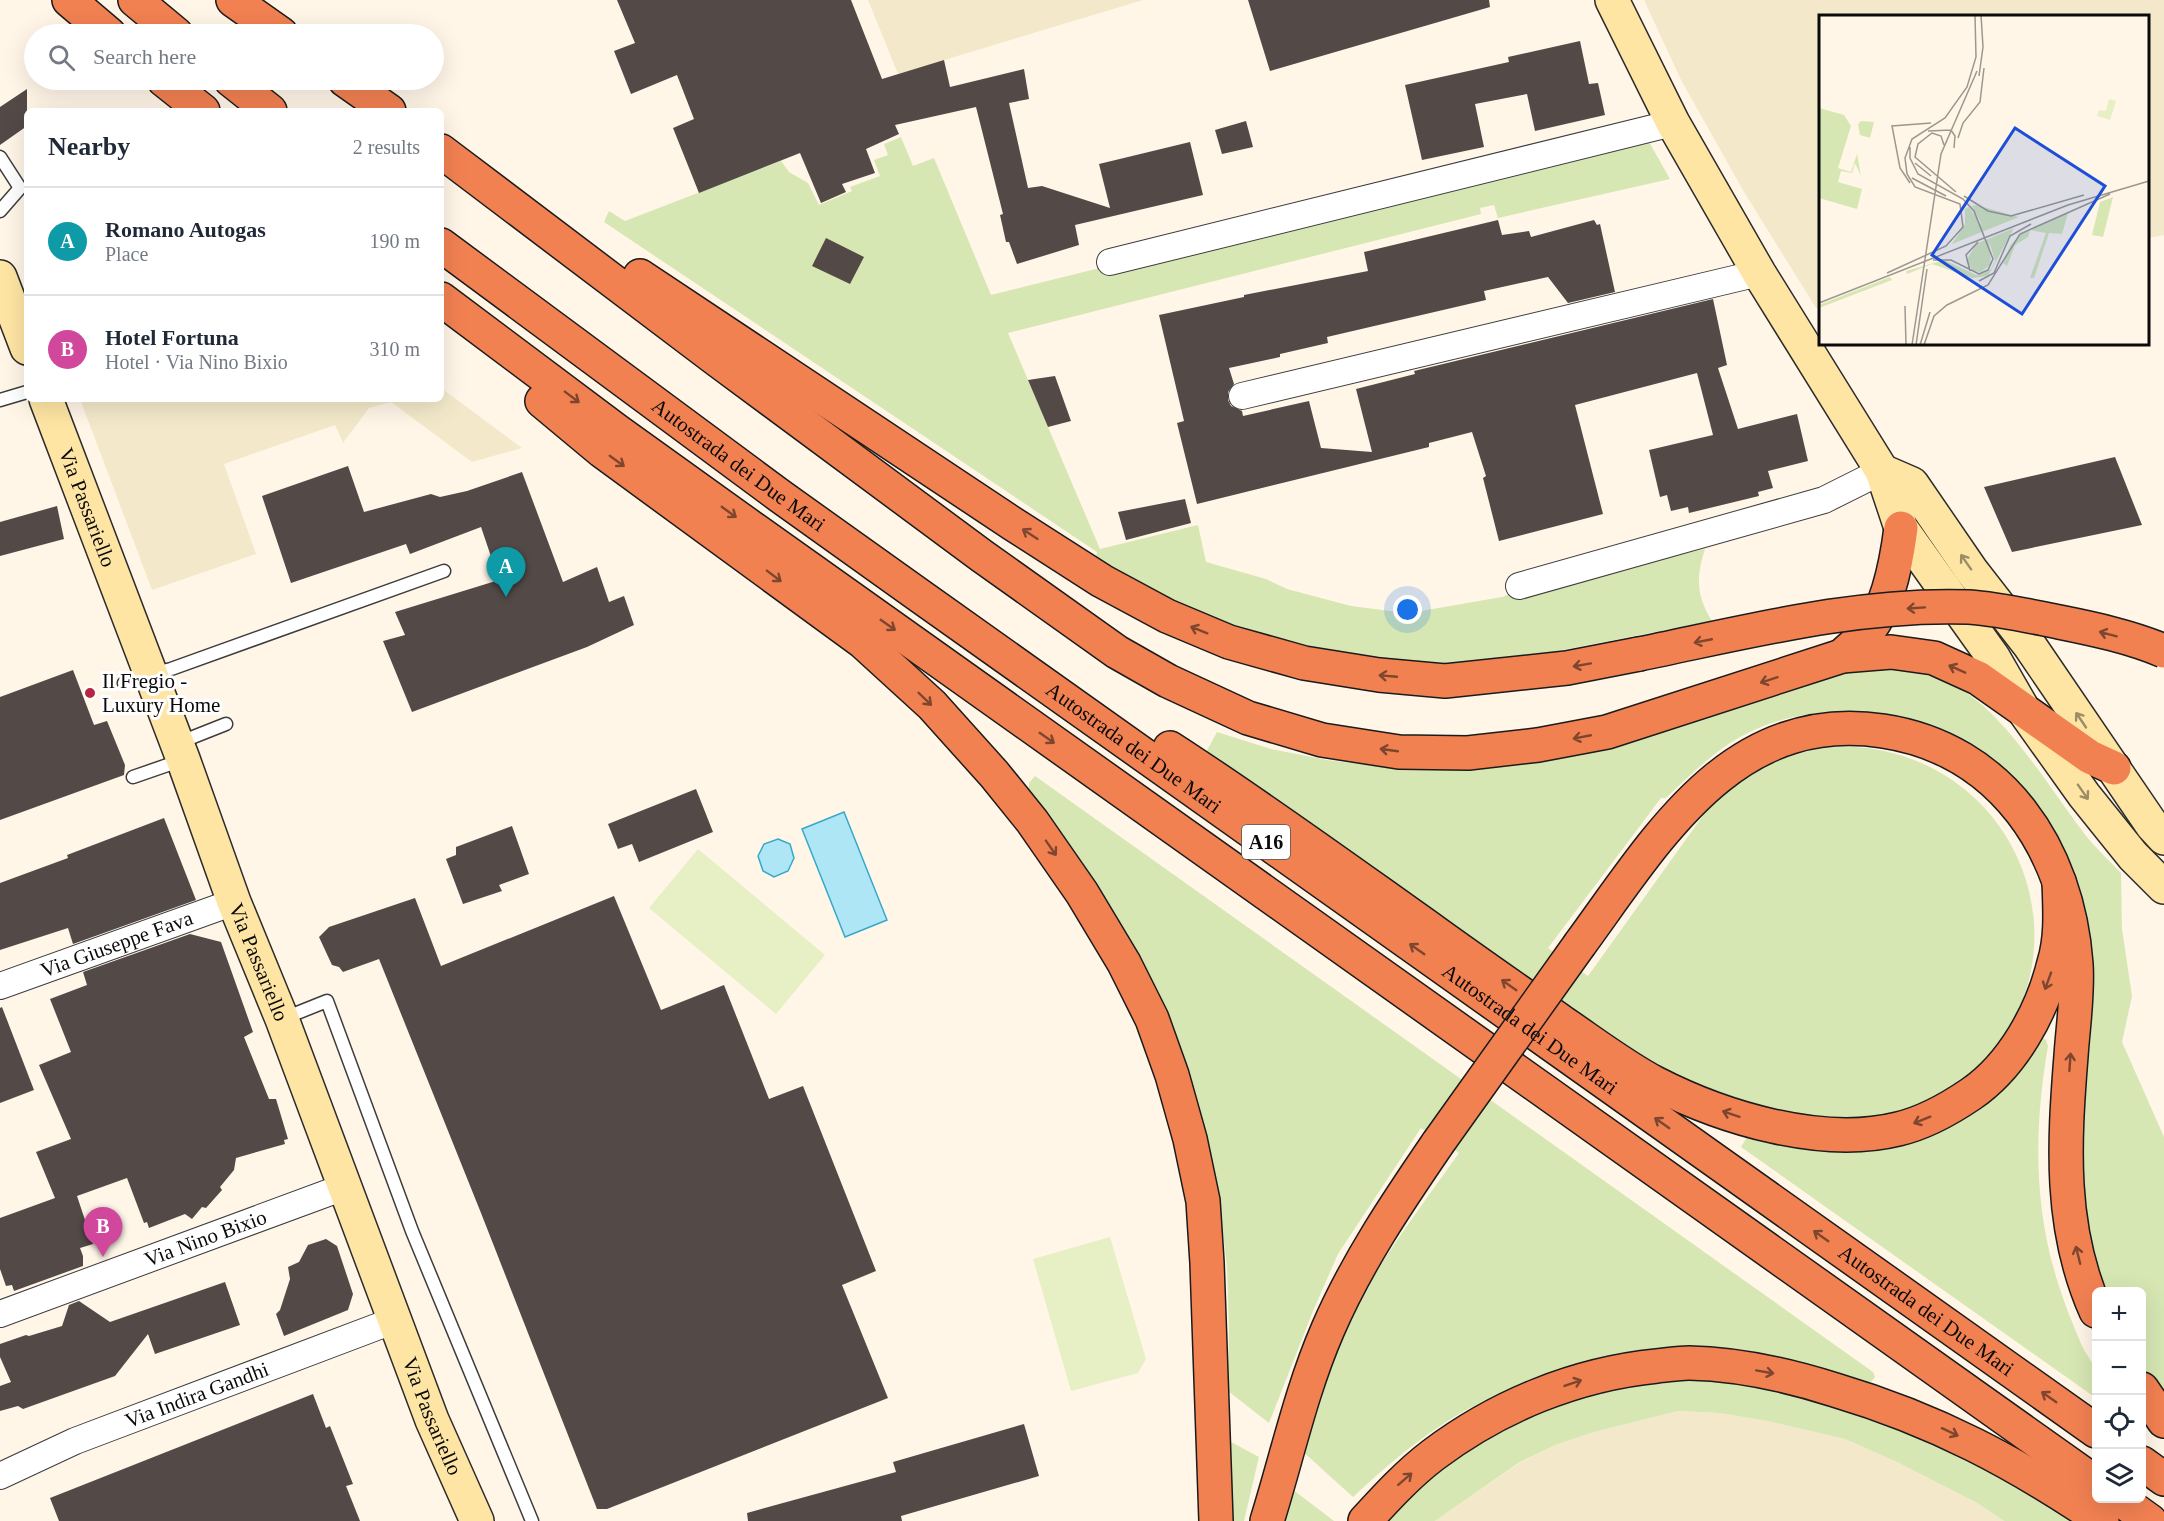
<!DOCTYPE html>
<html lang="en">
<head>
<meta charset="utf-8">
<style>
	:root { --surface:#fff; --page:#f6f6f7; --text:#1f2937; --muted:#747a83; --line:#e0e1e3; --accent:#2563eb }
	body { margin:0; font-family:Georgia,serif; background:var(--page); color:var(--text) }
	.controls { position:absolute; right:18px; bottom:18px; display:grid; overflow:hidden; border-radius:9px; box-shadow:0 6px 24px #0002 }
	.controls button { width:54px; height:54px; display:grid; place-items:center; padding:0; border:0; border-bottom:2px solid var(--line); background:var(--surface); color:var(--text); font:30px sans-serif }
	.you { position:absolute; left:1408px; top:610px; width:21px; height:21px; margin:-15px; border:4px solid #fff; border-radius:50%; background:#1a73e8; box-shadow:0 0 0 9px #1a73e833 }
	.badge { display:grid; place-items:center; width:39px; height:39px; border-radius:50%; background:var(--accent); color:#fff; font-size:20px; font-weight:700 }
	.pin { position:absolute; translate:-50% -50px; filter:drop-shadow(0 2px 3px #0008) }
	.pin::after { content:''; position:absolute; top:32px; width:21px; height:18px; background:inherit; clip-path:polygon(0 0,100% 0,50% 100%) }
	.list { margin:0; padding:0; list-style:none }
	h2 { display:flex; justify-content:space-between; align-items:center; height:78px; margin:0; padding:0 24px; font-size:26px }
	h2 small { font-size:20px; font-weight:400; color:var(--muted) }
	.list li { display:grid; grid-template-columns:39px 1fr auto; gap:18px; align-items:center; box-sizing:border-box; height:108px; padding:0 24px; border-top:2px solid var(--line) }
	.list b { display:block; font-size:22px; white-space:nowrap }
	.list p { margin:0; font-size:20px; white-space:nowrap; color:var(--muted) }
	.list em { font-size:20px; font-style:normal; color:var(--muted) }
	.icon { flex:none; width:33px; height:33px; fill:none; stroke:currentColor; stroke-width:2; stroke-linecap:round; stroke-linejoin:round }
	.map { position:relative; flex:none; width:2164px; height:1521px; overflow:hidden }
	.search { position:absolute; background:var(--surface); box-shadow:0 6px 24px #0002; left:24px; top:24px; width:420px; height:66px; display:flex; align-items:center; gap:15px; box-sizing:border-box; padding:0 21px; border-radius:33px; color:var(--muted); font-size:22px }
	.panel { position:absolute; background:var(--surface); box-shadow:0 6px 24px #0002; left:24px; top:108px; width:420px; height:294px; border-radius:9px }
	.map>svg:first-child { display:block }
	.farmland { fill:#f3e9ca }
	.green { fill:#d7e7b3 }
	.pitch { fill:#e7efc5 }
	.water { fill:#aee6f5; stroke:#36a8cb; stroke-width:1.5 }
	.building { fill:#534a47 }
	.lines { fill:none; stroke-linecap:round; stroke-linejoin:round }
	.lane-casing { stroke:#3d3d3d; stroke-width:15 }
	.street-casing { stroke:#3d3d3d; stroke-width:28 }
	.secondary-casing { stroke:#2c2c2c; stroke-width:36 }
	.highway-casing { stroke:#1b1b1b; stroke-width:36 }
	.lane { stroke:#fff; stroke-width:12 }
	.street { stroke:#fff; stroke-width:26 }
	.secondary { stroke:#fee5a4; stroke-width:33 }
	.highway { stroke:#f28152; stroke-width:33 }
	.highway-bridge-casing { stroke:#1b1b1b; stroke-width:36; stroke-linecap:butt }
	.highway-bridge { stroke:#f28152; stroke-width:33 }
	.oneway { stroke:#7e462e }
	.oneway2 { stroke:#9c8d66 }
	.poi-dot { fill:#b72545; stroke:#fff; stroke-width:2 }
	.labels { text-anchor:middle; stroke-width:6; stroke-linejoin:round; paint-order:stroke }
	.shield { fill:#fff; stroke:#545454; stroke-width:1.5 }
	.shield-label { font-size:20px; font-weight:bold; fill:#0a0a0a }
	.street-label { font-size:21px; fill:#0a0a0a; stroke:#fff }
	.poi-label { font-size:21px; fill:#0a0a0a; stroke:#fff; text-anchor:start }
	.inset-road { fill:none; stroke:#9d988f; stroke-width:1.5 }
	.view { fill:#1d4ed8; fill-opacity:0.15; stroke:#1d4ed8; stroke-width:3 }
	.inset-edge { fill:none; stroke:#0a0a0a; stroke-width:3 }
</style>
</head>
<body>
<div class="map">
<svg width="2164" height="1521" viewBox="0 0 2164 1521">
	<rect width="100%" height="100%" fill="#fff6e8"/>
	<path class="farmland" d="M868 0H1143L898 74Z
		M1644 0H2164V235L2148 238V16H1820V307L1816 308 1744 192 1681 80Z
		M441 388 522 448 472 462 391 402 369 408 343 443 335 425 224 464 256 554 152 590 80 399H441Z
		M1678 1411 1719 1413 1767 1421 1845 1439 1899 1463 1977 1503 2004 1521H1435L1521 1462 1558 1444 1594 1432Z"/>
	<path class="green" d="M1644 133 1670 179 1498 218 1494 205 1480 208 1481 214 1008 333 1100 549 1198 525 1206 562 1266 579 1287 589 1351 606 1390 611H1421L1502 597 1522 590 1705 549C1696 577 1696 595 1712 621L1552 652 1456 665 1385 661 1323 652 1224 623 1192 610 1138 584 1096 557 1097 552 604 222 609 211 625 221 781 161 789 172 808 183 819 205 852 191 850 187 880 176 874 160 888 155 884 144 901 137 913 166 934 158 991 295Z
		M1875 666C1901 668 1926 670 1950 683 2003 709 2045 782 2081 829 2092 845 2108 859 2121 873L2122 929 2132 996 2122 1042 2164 1137V1410L2142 1377V1292H2096L2086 1262 2062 848C2056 838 2052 825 2045 816 2030 796 2011 781 1992 766 1970 750 1948 733 1922 724 1867 703 1791 708 1740 737 1712 753 1689 776 1666 798H1661L1548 948 1588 976 1707 810C1757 762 1815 736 1884 751 2018 780 2079 934 1998 1046 1979 1072 1953 1093 1922 1104 1909 1109 1894 1117 1880 1119 1863 1121 1836 1122 1820 1120 1800 1117 1780 1110 1761 1105 1738 1099 1710 1096 1689 1086 1671 1077 1654 1065 1636 1056 1613 1042 1588 1029 1565 1014 1531 992 1499 968 1467 945 1379 882 1291 820 1203 758L1217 732 1271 749 1327 760 1384 767 1441 769 1498 767 1547 760 1594 751 1823 675Z
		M1035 776 1873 1372 1875 1377 1872 1381 1864 1384 1819 1370 1544 1376C1515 1387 1486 1398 1459 1414 1420 1437 1386 1466 1353 1497L1301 1450C1310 1420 1317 1387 1329 1358 1363 1283 1412 1219 1459 1153L1421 1128 1338 1254 1313 1311 1269 1423 1228 1391 1229 1329 1227 1268 1220 1207 1151 981 1125 931 1096 882 1064 836 1029 791V783Z
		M2041 1037 2046 1040 2048 1046C2035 1122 2033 1198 2055 1273 2062 1298 2072 1322 2082 1346 2086 1354 2092 1362 2096 1370 2098 1376 2096 1386 2096 1393L2093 1396 1741 1147 1747 1137C1791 1150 1825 1152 1870 1148Z
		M1658 1378H1724L1849 1408 1904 1428 1979 1463 2072 1521H2004L1977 1503 1899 1463 1845 1439 1767 1421 1719 1413 1678 1411 1594 1432 1558 1444 1520 1462 1435 1521H1378L1433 1467 1528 1409Z
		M1231 1442 1259 1457 1244 1521H1230Z
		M1292 1489 1334 1521H1285Z"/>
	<path class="pitch" d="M698 849 825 955 776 1014 649 908Z
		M1110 1237 1146 1359 1138 1373 1071 1391 1033 1259Z"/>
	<path class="water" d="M844 812 887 920 845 937 802 829Z
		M778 839 790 844 794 858 788 871 774 877 763 871 758 856 764 844Z"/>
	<path class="building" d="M617 0H851L882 79 944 60 950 87 1024 69 1029 99 1009 103 1028 188 1042 186 1110 208 1099 164 1190 142 1203 195 1075 225 1079 245 1017 264 1009 242H1006L1000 215 1003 214 976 107 895 125 899 134 866 149 875 173 842 184 846 192 821 203 800 153 699 193 673 128 694 119 677 75 631 94 614 51 635 43Z
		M1248 0H1489L1490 7 1270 71Z
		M1580 41 1589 84 1598 83 1605 115 1535 131 1527 94 1475 104 1484 147 1422 160 1405 85 1509 62 1508 57Z
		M27 89V126L0 145V107Z
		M1246 121 1253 147 1222 154 1215 130Z
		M1498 220 1502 235 1529 231 1531 237 1594 220 1597 225 1600 224 1615 292 1568 303 1548 277 1484 291 1486 300 1327 337 1328 343 1280 354V357L1229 368 1234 384 1228 392V400L1231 406 1242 411 1243 416 1309 401 1321 448 1372 452 1356 389 1415 374 1414 371 1713 299 1727 365 1718 368 1738 429 1797 414 1808 461 1768 471 1773 488 1758 492 1759 496 1689 513 1688 507 1671 511 1667 495 1660 497 1649 450 1713 435 1697 373 1575 405 1603 514 1499 541 1483 478 1486 476 1472 432 1429 443V447L1197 504 1177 423 1184 421 1159 315 1244 297V295L1368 271 1364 252Z
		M826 238 864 257 850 284 812 266Z
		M1055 376 1071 421 1048 427 1028 380Z
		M2115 457 2142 525 2012 552 1984 487Z
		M348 466 364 512 431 494 440 497 467 491 522 472 563 582 597 567 609 602 624 596 634 625 587 647 412 712 383 641 405 635 395 612 499 580 481 527 410 554 406 544 291 583 262 496Z
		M1185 499 1191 523 1126 540 1118 512Z
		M57 506 64 539 0 556V522Z
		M73 670 94 725 107 721 125 765 124 775 0 820V697Z
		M696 789 713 832 639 862 632 844 618 849 608 824Z
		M164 818 196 900 73 944 68 928 0 950V883L68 858 67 855Z
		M512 826 529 874 499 885 502 891 463 904 446 859 456 855V847Z
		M614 896 661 1010 724 985 769 1099 803 1086 876 1271 842 1285 888 1398 607 1509H597L481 1213 379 959 343 972 339 967 332 965 319 937 329 927 415 898 441 966Z
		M190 934 221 942 253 1032 244 1037 269 1099H276L288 1139 284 1140 285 1144 236 1158 234 1170 220 1187 222 1190 206 1208 202 1207 192 1219 185 1214 149 1228 147 1222 144 1223 127 1178 77 1196 93 1244 80 1248 83 1256V1266L14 1291 12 1285 6 1286 0 1269V1218L55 1198 36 1152 71 1139 39 1065 71 1052 50 999 87 985 83 972Z
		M2 1007 34 1090 0 1103V1008Z
		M326 1239 337 1246 353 1294 348 1310 284 1336 276 1314 280 1310 290 1279 288 1267 299 1262 308 1245Z
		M225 1282 240 1325 155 1354 148 1334 115 1376 23 1409 18 1406 0 1411V1386L11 1382 0 1357V1344L26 1335 29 1336 62 1326 69 1305 79 1301 110 1322Z
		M313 1394 326 1428 330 1426 353 1484 346 1486 360 1521H59L50 1498Z
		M1024 1424 1039 1476 901 1516 902 1521H748L747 1513 896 1472 893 1462Z"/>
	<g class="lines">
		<g class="lane-casing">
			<path id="lane" d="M0 157 20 188 0 211
				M0 400 27 392
				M124 683 150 674 171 669 444 571
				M178 743 226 724
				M133 777 182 760
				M282 1019 327 1001 412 1231 532 1521"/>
		</g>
		<g class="street-casing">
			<g id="street">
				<path d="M1110 262 1673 123"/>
				<path d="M1242 396 1759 273"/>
				<path d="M1519 586 1824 500 1882 471"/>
				<path id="s1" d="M0 986 234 902"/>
				<path id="s2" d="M0 1314 344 1187"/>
				<path id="s3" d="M0 1476 75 1441 395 1320"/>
			</g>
		</g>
		<g class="secondary-casing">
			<g id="secondary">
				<path d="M1612 0 1673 123 1759 273 1882 471 1901 528 1993 657 2024 711 2084 795 2133 856 2164 887"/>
				<path d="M0 277 27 348"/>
				<path id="s4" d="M46 399 183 759 234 902 282 1019 432 1420 477 1521"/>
				<path d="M1882 471 1912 484 1971 570 2030 646 2152 825 2164 838"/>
			</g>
		</g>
		<g class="highway-casing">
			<g id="highway">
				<path d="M69 0 109 34"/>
				<path d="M135 0 176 34"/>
				<path d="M233 0 281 34"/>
				<path d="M164 80 203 111"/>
				<path d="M231 80 270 111"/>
				<path d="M345 80 389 111"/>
				<path d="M441 151 716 359 982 556 1117 652 1168 681 1248 718 1322 740 1399 752 1468 753 1538 745 1607 732 1842 656 1891 652 1934 658 1978 678 2090 757 2114 768"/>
				<path id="s5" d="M441 245 780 496 920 596 2096 1431"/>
				<path d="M640 276 1013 524 1102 581 1167 616 1229 642 1304 663 1379 675 1445 681 1567 668 1639 654"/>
				<path d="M441 299 617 431 755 530 2096 1483"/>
				<path d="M542 401 602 451 863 642 932 705 994 774 1032 821 1082 893 1124 963 1152 1019 1172 1075 1190 1139 1203 1201 1207 1263 1216 1521"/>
				<path d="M1842 656C1851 647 1862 639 1869 630 1889 605 1897 559 1901 528"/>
				<path d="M1170 748C1258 805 1343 867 1429 928 1473 960 1518 991 1562 1022 1593 1043 1623 1066 1655 1083 1723 1118 1822 1148 1898 1129 1924 1123 1949 1109 1971 1094 2013 1065 2042 1012 2054 963 2062 937 2060 909 2059 882"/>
				<path d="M1580 944C1657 839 1732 708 1883 731 2002 749 2068 850 2076 964 2078 995 2073 1026 2071 1056 2064 1144 2059 1228 2096 1311"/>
				<path d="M2142 1389 2164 1421"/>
				<path d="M2142 1463 2164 1479"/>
				<path d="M2118 1498 2150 1521"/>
				<path d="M1267 1521C1287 1457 1301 1391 1328 1329 1357 1262 1397 1203 1438 1143"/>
				<path d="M1365 1521C1386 1498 1408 1474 1433 1455 1498 1406 1576 1374 1657 1366 1668 1365 1678 1363 1689 1363 1739 1364 1788 1375 1835 1390 1936 1420 2015 1462 2102 1521"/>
			</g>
		</g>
		<use href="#lane" class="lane"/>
		<use href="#street" class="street"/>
		<use href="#secondary" class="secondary"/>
		<use href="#highway" class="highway"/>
		<g class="highway-bridge-casing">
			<path id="highway-bridge" d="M1639 654C1747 632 1857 603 1969 607 1999 609 2029 616 2059 622 2094 629 2131 637 2164 651
				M1438 1143 1580 944"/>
		</g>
		<use href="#highway-bridge" class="highway-bridge"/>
	</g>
	<defs><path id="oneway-shaft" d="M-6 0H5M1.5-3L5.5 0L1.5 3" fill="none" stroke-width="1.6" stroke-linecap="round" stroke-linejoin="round" transform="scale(1.5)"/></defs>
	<g class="oneway">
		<use href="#oneway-shaft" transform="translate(572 397) rotate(37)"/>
		<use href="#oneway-shaft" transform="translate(617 461) rotate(36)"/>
		<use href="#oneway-shaft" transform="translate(729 512) rotate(36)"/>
		<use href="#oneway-shaft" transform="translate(1030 534) rotate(-147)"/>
		<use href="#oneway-shaft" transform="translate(774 576) rotate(37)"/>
		<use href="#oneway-shaft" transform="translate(1916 608) rotate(176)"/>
		<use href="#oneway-shaft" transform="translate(888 625) rotate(35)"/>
		<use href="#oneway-shaft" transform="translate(1199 630) rotate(-158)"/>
		<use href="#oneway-shaft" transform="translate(2108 634) rotate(-165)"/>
		<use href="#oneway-shaft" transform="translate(1703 641) rotate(169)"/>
		<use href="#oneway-shaft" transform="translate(1582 665) rotate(170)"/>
		<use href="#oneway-shaft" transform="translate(1957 669) rotate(-156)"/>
		<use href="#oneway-shaft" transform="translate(1388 676) rotate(-175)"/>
		<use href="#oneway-shaft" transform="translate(1769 680) rotate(162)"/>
		<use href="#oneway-shaft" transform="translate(925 699) rotate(44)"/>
		<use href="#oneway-shaft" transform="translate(1582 737) rotate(169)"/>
		<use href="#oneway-shaft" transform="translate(1047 738) rotate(35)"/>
		<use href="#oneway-shaft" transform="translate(1389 750) rotate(-172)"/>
		<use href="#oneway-shaft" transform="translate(1051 848) rotate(55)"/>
		<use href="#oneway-shaft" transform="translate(1417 949) rotate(-145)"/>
		<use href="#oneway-shaft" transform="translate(2048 981) rotate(110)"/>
		<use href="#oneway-shaft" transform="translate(1509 985) rotate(-145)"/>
		<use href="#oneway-shaft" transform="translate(2070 1062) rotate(-86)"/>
		<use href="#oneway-shaft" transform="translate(1731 1114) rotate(-161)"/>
		<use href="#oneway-shaft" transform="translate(1922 1120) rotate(158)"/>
		<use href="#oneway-shaft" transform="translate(1662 1123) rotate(-145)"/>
		<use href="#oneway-shaft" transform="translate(1821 1236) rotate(-145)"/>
		<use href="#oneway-shaft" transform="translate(2078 1255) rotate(-104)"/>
		<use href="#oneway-shaft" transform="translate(1765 1372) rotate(10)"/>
		<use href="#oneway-shaft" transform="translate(1573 1383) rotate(-19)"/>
		<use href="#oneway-shaft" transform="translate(2049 1397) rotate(-145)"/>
		<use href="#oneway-shaft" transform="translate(1950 1432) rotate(25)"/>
		<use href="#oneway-shaft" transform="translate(1405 1479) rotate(-41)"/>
	</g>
	<g class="oneway2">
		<use href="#oneway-shaft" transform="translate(1966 562) rotate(-125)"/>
		<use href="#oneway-shaft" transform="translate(2081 720) rotate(-124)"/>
		<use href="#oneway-shaft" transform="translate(2083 792) rotate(55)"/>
	</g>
	<circle class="poi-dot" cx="90" cy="693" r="6"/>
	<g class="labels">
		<rect class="shield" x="1242" y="825" width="48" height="34" rx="4.5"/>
		<g class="shield-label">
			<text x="1266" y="849">A16</text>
		</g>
		<g class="street-label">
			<text dy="7" stroke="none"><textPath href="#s5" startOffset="370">Autostrada dei Due Mari</textPath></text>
			<text dy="7" stroke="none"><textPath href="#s4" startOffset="116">Via Passariello</textPath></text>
			<text dy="7" stroke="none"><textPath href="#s5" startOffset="856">Autostrada dei Due Mari</textPath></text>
			<text dy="7" stroke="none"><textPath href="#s1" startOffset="124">Via Giuseppe Fava</textPath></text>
			<text dy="7" stroke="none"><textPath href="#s4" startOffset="602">Via Passariello</textPath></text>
			<text dy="7" stroke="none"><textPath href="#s5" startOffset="1342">Autostrada dei Due Mari</textPath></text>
			<text dy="7" stroke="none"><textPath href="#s2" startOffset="219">Via Nino Bixio</textPath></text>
			<text dy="7" stroke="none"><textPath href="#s5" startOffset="1828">Autostrada dei Due Mari</textPath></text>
			<text dy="7" stroke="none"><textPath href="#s3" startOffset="213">Via Indira Gandhi</textPath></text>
			<text dy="7" stroke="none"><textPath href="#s4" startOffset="1088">Via Passariello</textPath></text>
		</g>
		<g class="poi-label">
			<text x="102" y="688">Il Fregio -<tspan x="102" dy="24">Luxury Home</tspan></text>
		</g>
	</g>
	<g transform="translate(1819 15)">
		<rect width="330" height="330" fill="#fff6e8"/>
		<path d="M0 93 25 100 32 111 19 153 32 157 38 139 42 161 36 148 33 158 22 156 19 167 43 174 38 194 0 183ZM42 106 55 107 51 123 41 120 39 109ZM294 182 284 222 273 220 281 187ZM157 190 200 202 133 229 146 209V194L150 192 164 212 153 191ZM249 198 243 219 230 218 215 263H211L227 218 211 215 209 222 196 230 188 251 184 248 191 231 202 219 211 214ZM195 213 169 261 153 263 113 249 88 259 87 256 125 245 157 260 172 254 176 246 170 226 172 249 162 257 154 256 147 246 157 229ZM71 262 73 265 0 293V290Z" fill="#d7e7b3"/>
		<path d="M290 84 297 86 291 105 278 101 280 95 287 96Z" fill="#e7efc5"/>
		<path class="inset-road" d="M160 61 164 32 162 0M109 116 132 115 136 121 135 133M139 123 144 108 161 87 165 53M125 130 122 121 113 118 99 129 96 142 137 177M91 132V143L99 159 144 184 155 196 174 244 169 255 160 259 132 245H114M96 148 112 161M93 163 127 181M91 168 81 153 73 111 112 108M145 181 169 196 192 201 265 180M151 256 147 240 159 227M68 258 127 231 144 212 141 189 96 172 88 159 86 143 93 124 126 103 148 72 157 42 156 0M160 266 175 258 191 221 212 209M0 288 249 190 330 166M86 291 87 330M93 330 122 139 158 56M97 330 108 254M101 330 111 297M105 330 115 301 128 290 169 270 201 219 291 179"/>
		<path class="view" d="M196 113 286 171 203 299 113 240Z"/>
		<rect width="330" height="330" class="inset-edge"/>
	</g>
</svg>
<div class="controls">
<button>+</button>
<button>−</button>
<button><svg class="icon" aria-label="locate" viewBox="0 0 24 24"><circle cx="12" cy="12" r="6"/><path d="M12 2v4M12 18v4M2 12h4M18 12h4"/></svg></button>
<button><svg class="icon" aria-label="layers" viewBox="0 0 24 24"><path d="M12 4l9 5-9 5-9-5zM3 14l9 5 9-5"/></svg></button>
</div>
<div class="you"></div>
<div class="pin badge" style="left:506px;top:597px;background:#0f9aa8">A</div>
<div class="pin badge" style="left:103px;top:1257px;background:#d1479c">B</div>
<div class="search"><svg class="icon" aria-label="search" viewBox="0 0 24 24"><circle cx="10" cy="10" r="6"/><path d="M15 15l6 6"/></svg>Search here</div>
<section class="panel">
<h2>Nearby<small>2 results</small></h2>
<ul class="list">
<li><span class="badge" style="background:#0f9aa8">A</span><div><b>Romano Autogas</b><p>Place</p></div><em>190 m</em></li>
<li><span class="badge" style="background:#d1479c">B</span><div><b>Hotel Fortuna</b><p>Hotel · Via Nino Bixio</p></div><em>310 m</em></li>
</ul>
</section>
</div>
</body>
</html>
